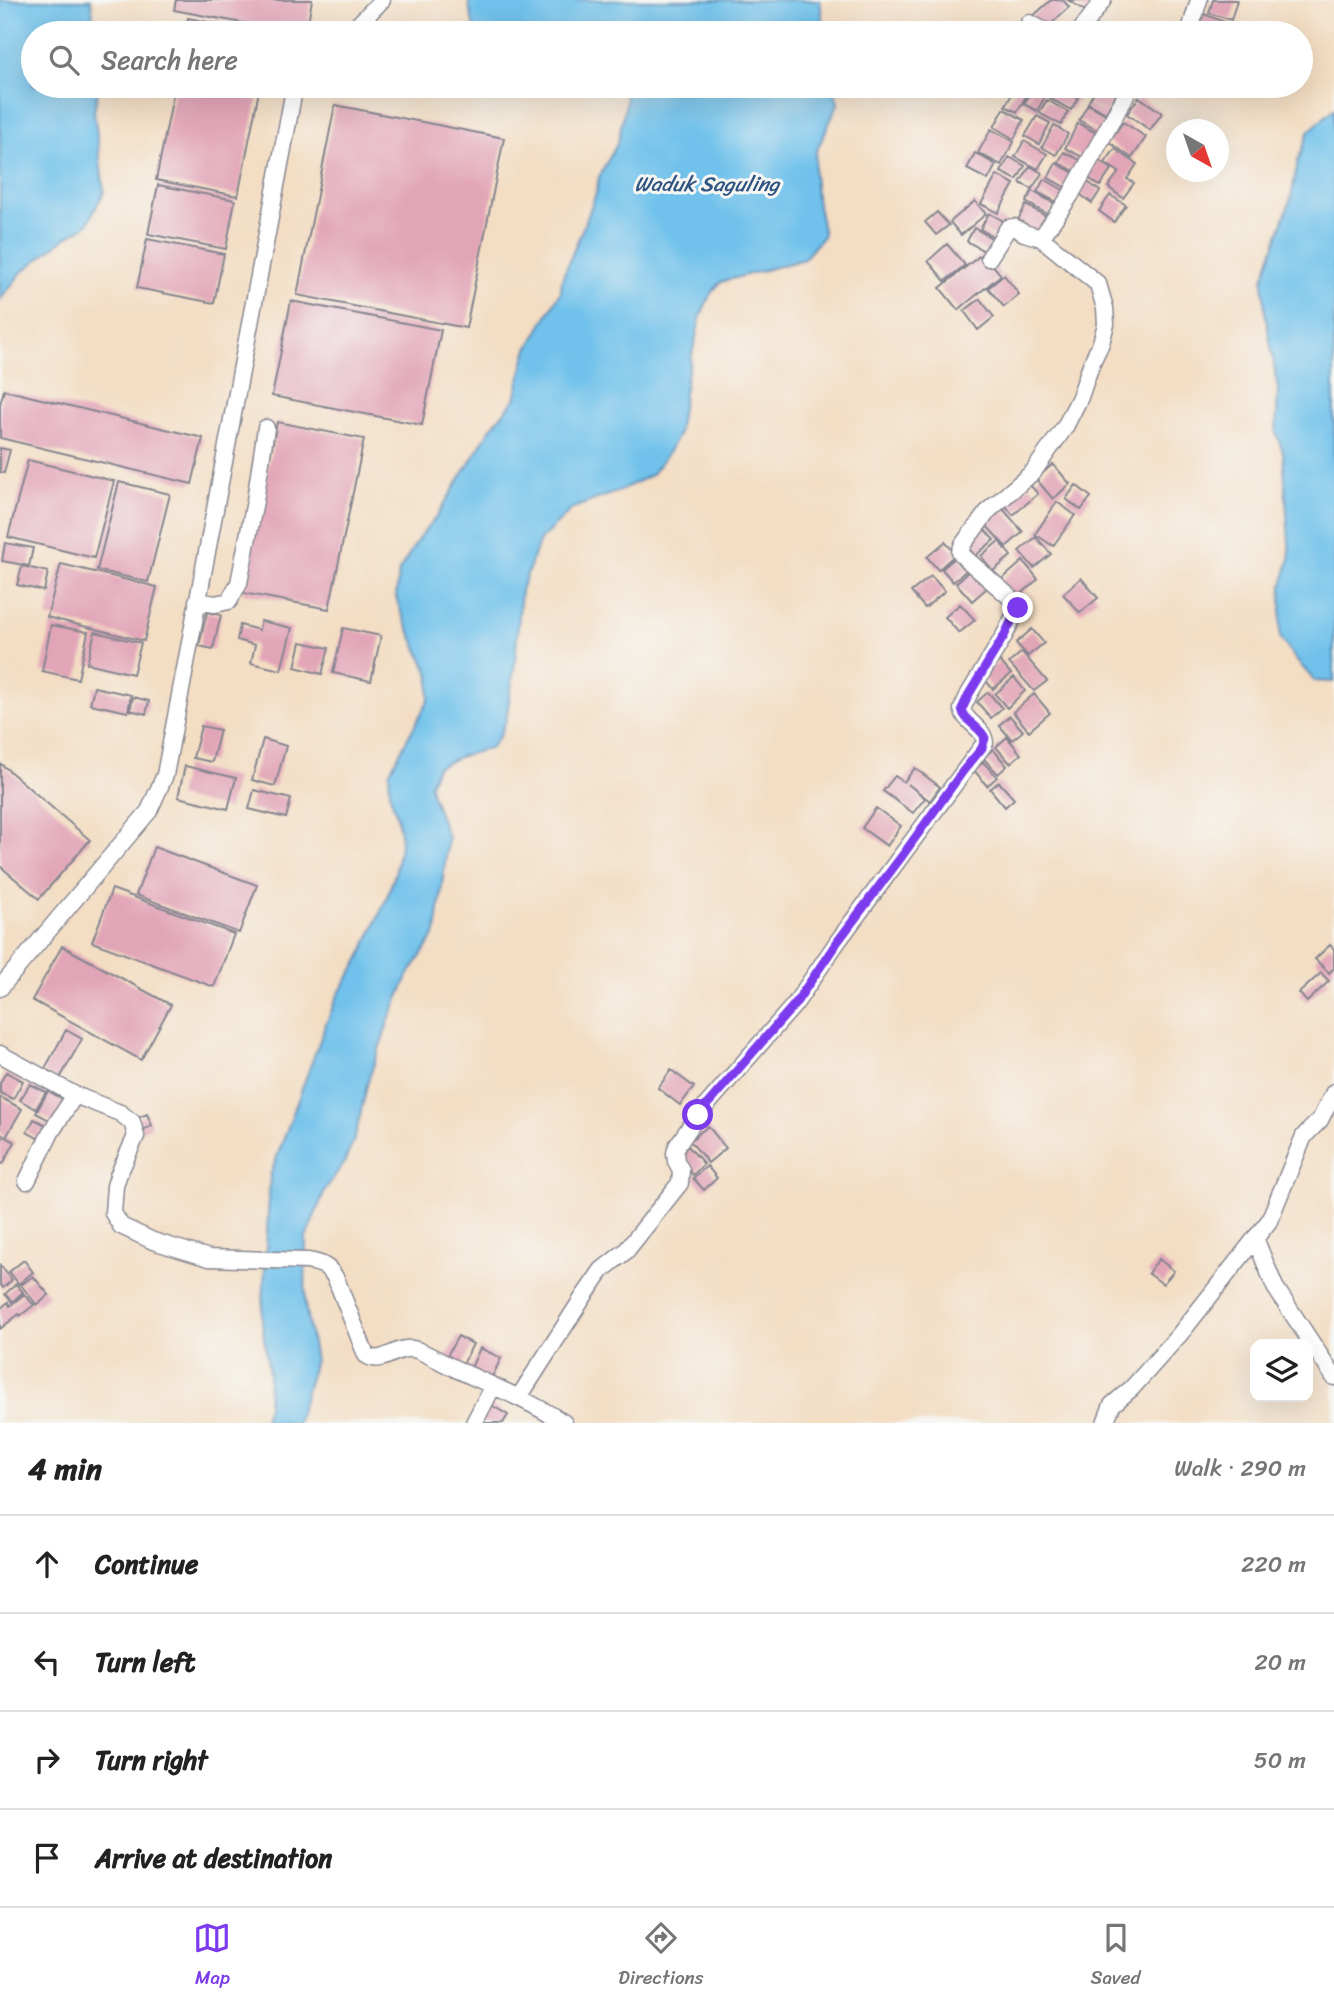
<!DOCTYPE html>
<html lang="en">
<head>
<meta charset="utf-8">
<style>
	:root { --surface:#fff; --page:#f6f6f6; --text:#222; --muted:#767676; --line:#e0e0e0; --accent:#7c3aed }
	body { margin:0; font-family:Sriracha,sans-serif; background:var(--page); color:var(--text) }
	.controls { position:absolute; right:21px; bottom:21px; display:grid; overflow:hidden; border-radius:14px; box-shadow:0 7px 28px #0002 }
	.controls button { width:63px; height:63px; display:grid; place-items:center; padding:0; border:0; border-bottom:2px solid var(--line); background:var(--surface); color:var(--text); font:35px sans-serif }
	.compass { position:absolute; left:1166px; top:119px; width:63px; height:63px; border-radius:50%; background:var(--surface); box-shadow:0 7px 28px #0002; rotate:140deg }
	.stop { position:absolute; width:21px; height:21px; margin:-16px; border:5px solid #7c3aed; border-radius:50%; background:#fff }
	.stop.end { background:#7c3aed; border-color:#fff; box-shadow:0 2px 7px #0008 }
	.list { margin:0; padding:0; list-style:none }
	h2 { display:flex; justify-content:space-between; align-items:center; height:91px; margin:0; padding:0 28px; font-size:30px }
	h2 small { font-size:23px; font-weight:400; color:var(--muted) }
	.list li { display:grid; grid-template-columns:46px 1fr auto; gap:21px; align-items:center; box-sizing:border-box; height:98px; padding:0 28px; border-top:2px solid var(--line) }
	.list b { display:block; font-size:26px; white-space:nowrap }
	.list em { font-size:23px; font-style:normal; color:var(--muted) }
	.icon { flex:none; width:38px; height:38px; fill:none; stroke:currentColor; stroke-width:2; stroke-linecap:round; stroke-linejoin:round }
	.map { position:relative; flex:none; width:1334px; height:1423px; overflow:hidden }
	.search { position:absolute; background:var(--surface); box-shadow:0 7px 28px #0002; left:21px; right:21px; top:21px; height:77px; display:flex; align-items:center; gap:18px; box-sizing:border-box; padding:0 24px; border-radius:38px; color:var(--muted); font-size:26px }
	.sheet { height:483px; background:var(--surface) }
	nav { display:flex; justify-content:space-around; align-items:center; box-sizing:border-box; height:98px; border-top:2px solid var(--line); background:var(--surface); font-size:19px; color:var(--muted) }
	nav a { display:grid; justify-items:center; gap:4px }
	nav .on { color:var(--accent) }
	.map>svg:first-child { display:block }
	.water { fill:#6fc1eb; stroke:#4578a4; stroke-width:2 }
	.building { fill:#e2a5b7 }
	.lines { fill:none; stroke-linecap:round; stroke-linejoin:round }
	.minor-casing { stroke:#878690; stroke-width:19 }
	.minor { stroke:#fff; stroke-width:16 }
	.route { stroke:#7c3aed; stroke-width:9 }
	.labels { text-anchor:middle; stroke-width:6; stroke-linejoin:round; paint-order:stroke }
	.water-label { font-size:21px; font-style:italic; fill:#305481; stroke:#f6f6f2 }
</style>
</head>
<body>
<div class="map">
<svg width="1334" height="1423" viewBox="0 0 1334 1423">
	<rect width="100%" height="100%" fill="#f6f6f2"/>
	<filter id="ink" filterUnits="userSpaceOnUse"><feTurbulence type="fractalNoise" baseFrequency=".0143" numOctaves="2"/><feDisplacementMap in="SourceGraphic" scale="14" xChannelSelector="R" yChannelSelector="G"/><feConvolveMatrix kernelMatrix="1 2 1 2 8 2 1 2 1" color-interpolation-filters="sRGB"/></filter>
	<filter id="wash" filterUnits="userSpaceOnUse"><feTurbulence type="fractalNoise" baseFrequency=".00686" numOctaves="4" result="noise"/><feDisplacementMap in="SourceGraphic" scale="28" xChannelSelector="R" yChannelSelector="G"/><feGaussianBlur stdDeviation="1.57" result="paint"/><feColorMatrix in="noise" values="0 0 0 0 0 0 0 0 0 0 0 0 0 0 0 0 0 1.4 0 .05"/><feComposite in="paint" operator="in"/></filter>
	<g filter="url(#wash)">
		<rect width="100%" height="100%" fill="#f3ddc3"/>
		<path class="water" d="M0 0H91L95 33H33V86H99L94 111 104 192 87 225 64 239 22 272 0 300Z
			M468 0H820L824 33H475Z
			M602 86H834L838 104 816 152 814 174 816 196 824 235 804 259 721 282 711 293 701 315 686 380 678 435 668 453 651 475 619 491 573 508 540 540 521 590 515 662 506 720 499 737 490 748 459 757 437 767 430 784 431 792 448 838 436 933 409 974 390 1017 368 1081 355 1137 345 1161 325 1190 306 1238 305 1305 315 1360 297 1423H263L268 1406 269 1374 262 1322 270 1176 325 1026 338 995 360 958 386 900 395 874 401 840 397 816 390 795 389 773 429 699 430 676 400 610 396 597 399 571 419 538 437 516 491 428 515 399 524 361 528 349 561 291 562 279 587 218 596 193 599 177 618 142 626 102 625 89 615 93Z
			M1334 109V682L1315 681 1296 660 1280 637 1282 586 1290 558 1283 452 1276 433 1278 389 1265 312 1263 279 1291 198 1298 161 1309 131Z"/>
		<g id="blocks">
			<path class="building" d="M176 0H312L306 33H295L174 10Z
				M1051 0H1063L1069 7 1045 30 1031 18Z
				M1068 0H1098L1087 12Z
				M1213 0H1237L1231 20 1209 13Z
				M1204 14 1232 25 1229 33H1196Z
				M188 18 258 32V33H185Z
				M175 86H260L238 196 156 180Z
				M1017 86H1032L1017 112 1005 106Z
				M1056 86 1078 98 1071 110 1049 98Z
				M1097 86H1102L1116 94 1106 113 1088 103Z
				M1033 88 1046 95 1037 111 1024 104Z
				M1139 97 1162 113 1150 130 1127 114Z
				M1047 100 1068 112 1061 125 1039 113Z
				M1088 104 1109 116 1100 132 1079 120Z
				M335 105 504 138 466 328 297 295Z
				M1004 109 1024 120 1014 139 994 127Z
				M1037 116 1050 123 1039 144 1025 136Z
				M1123 122 1146 137 1132 158 1109 142Z
				M1078 123 1098 134 1084 158 1065 148Z
				M1054 125 1068 134 1056 155 1042 147Z
				M991 129 1014 142 1001 165 978 153Z
				M1024 141 1047 154 1038 169 1015 157Z
				M1115 149 1137 164 1127 179 1134 183 1123 198 1108 187 1119 172 1105 163Z
				M1064 152 1082 161 1076 172 1058 163Z
				M975 153 996 165 988 180 967 169Z
				M1009 157 1025 166 1017 180 1001 172Z
				M1098 160 1112 169 1100 186 1087 177Z
				M1056 163 1076 174 1068 189 1048 178Z
				M1030 166 1042 173 1032 189 1020 183Z
				M997 175 1014 184 998 213 981 204Z
				M1044 179 1067 192 1060 204 1037 192Z
				M1085 180 1100 191 1092 203 1077 192Z
				M158 185 235 200 226 249 148 234Z
				M1032 191 1055 204 1049 215 1026 202Z
				M1110 195 1126 205 1114 222 1099 211Z
				M975 201 986 214 961 235 950 222Z
				M1026 205 1046 216 1035 236 1015 225Z
				M937 212 949 225 936 235 925 222Z
				M989 213 1007 223 998 239 980 229Z
				M974 228 993 239 986 252 967 241Z
				M147 239 224 254 214 303 137 288Z
				M947 244 965 265 945 281 928 261Z
				M983 253 1001 275 958 310 940 288Z
				M1004 275 1019 294 1004 307 988 288Z
				M980 299 994 317 978 330 964 311Z
				M291 301 441 330 422 425 272 396Z
				M4 390 203 438 192 484 0 438V404Z
				M277 422 364 439 329 609 243 593Z
				M0 448 10 450 4 473 0 472Z
				M28 460 114 481 94 558 8 537Z
				M1053 464 1070 484 1053 499 1036 479Z
				M119 482 170 494 148 582 97 570Z
				M1030 485 1038 494 1013 515 1005 505Z
				M1076 485 1091 497 1081 510 1066 499Z
				M1057 502 1075 515 1053 546 1035 534Z
				M1003 509 1023 532 1006 547 985 524Z
				M983 528 994 540 975 556 965 544Z
				M1036 537 1051 554 1034 568 1019 551Z
				M999 541 1011 556 993 571 981 556Z
				M945 542 956 554 938 570 927 557Z
				M5 543 33 548 29 566 2 561Z
				M958 555 969 568 953 582 942 569Z
				M1023 561 1038 579 1016 599 1000 581Z
				M61 564 157 587 144 641 47 617Z
				M22 566 48 572 44 591 17 585Z
				M971 569 987 588 972 601 956 583Z
				M931 576 945 591 925 608 911 592Z
				M1081 578 1098 598 1080 613 1063 594Z
				M960 604 975 620 959 633 945 617Z
				M207 612 221 615 213 649 199 646Z
				M261 621 292 628 281 670 251 663 255 645 237 640 240 625 259 630Z
				M51 625 88 632 78 679 42 671Z
				M343 628 381 636 371 681 333 673Z
				M1032 629 1044 643 1028 656 1016 643Z
				M95 632 141 643 133 674 87 663Z
				M301 642 329 648 322 674 295 667Z
				M1022 652 1047 681 1034 691 1009 663Z
				M1000 661 1011 674 993 689 982 676Z
				M1014 677 1025 691 1007 708 995 694Z
				M94 687 131 695 128 712 90 704Z
				M988 692 1002 708 991 718 977 702Z
				M1034 694 1050 713 1029 731 1013 712Z
				M133 697 149 701 146 714 130 710Z
				M1010 716 1023 731 1012 740 999 725Z
				M201 726 220 730 212 762 193 758Z
				M1007 737 1021 754 1010 763 996 747Z
				M263 739 286 746 275 786 252 780Z
				M993 749 1007 766 998 774 983 758Z
				M983 762 997 777 987 786 974 770Z
				M0 763 90 840 39 899 0 866Z
				M185 766 236 778 228 809 178 797Z
				M915 768 940 787 930 801 908 784 925 798 913 813 883 791 895 776 904 782Z
				M999 782 1014 799 1005 807 990 789Z
				M254 790 291 799 286 818 249 809Z
				M876 808 901 826 887 846 862 828Z
				M154 847 257 885 239 933 136 895Z
				M112 889 234 934 214 987 92 942Z
				M1330 945 1334 949V968L1329 973 1315 959Z
				M62 946 171 1005 141 1060 32 1000Z
				M1321 973 1329 981 1307 1002 1299 993Z
				M66 1030 82 1039 59 1080 43 1072Z
				M671 1070 694 1087 680 1105 658 1088Z
				M6 1072 23 1081 13 1099 0 1093V1083Z
				M30 1084 46 1092 36 1109 20 1100Z
				M48 1091 67 1101 55 1123 36 1113Z
				M0 1097 22 1109 6 1137 15 1142 3 1164 0 1163V1143L4 1136 0 1133Z
				M147 1114 152 1126 140 1131 135 1119Z
				M34 1119 50 1127 43 1141 27 1132Z
				M708 1126 726 1148 708 1163 690 1141Z
				M688 1146 704 1164 693 1175 677 1157Z
				M707 1166 717 1178 704 1190 693 1178Z
				M1159 1259 1174 1271 1163 1284 1148 1273Z
				M24 1260 33 1272 19 1284 9 1272Z
				M0 1265 12 1280 3 1288 0 1284Z
				M33 1276 49 1295 37 1305 21 1285Z
				M16 1284 23 1292 12 1302 5 1294Z
				M24 1294 34 1305 20 1316 19 1314 0 1329V1309L8 1302 10 1306Z
				M458 1336 473 1344 461 1368 445 1359Z
				M480 1348 501 1358 490 1382 469 1372Z
				M488 1403 508 1415 503 1423H485L478 1419Z"/>
		</g>
	</g>
	<g filter="url(#ink)">
		<use href="#blocks" fill-opacity="0" stroke="#878690" stroke-width="2"/>
		<g class="lines">
			<g class="minor-casing">
				<path id="minor" d="M1029 23 1049 33
					M350 33 382 0
					M1079 33 1103 0
					M1189 33 1199 0
					M989 258 1008 228 1014 227 1024 233 1041 238 1070 196 1131 86
					M197 601 215 604 229 601 239 583 255 501 266 428
					M0 988 149 811 165 775 294 90 296 86
					M0 1054 75 1095 120 1113 132 1122 136 1136 118 1176 115 1186 113 1213 121 1226 153 1241 209 1258 307 1261C321 1263 329 1266 336 1279L366 1355C383 1367 397 1343 417 1350 430 1355 443 1363 456 1369 493 1386 530 1401 564 1423
					M27 1181 51 1132 75 1095
					M1255 1238 1275 1287 1334 1377
					M519 1397 584 1296 602 1270 626 1251 680 1183 681 1170 676 1161 675 1153 677 1146 698 1115 795 1004 838 941 985 743C984 727 966 724 962 709L969 694 1004 636 1018 608 1011 598 965 558 960 552 963 544 989 510 1033 472 1065 427 1080 397 1092 362 1101 343 1106 324 1105 308 1098 284 1041 238
					M474 1423 493 1386
					M1105 1423 1112 1405 1132 1388 1180 1334 1269 1221 1304 1136 1320 1120 1334 1092"/>
			</g>
			<use href="#minor" class="minor"/>
		</g>
	</g>
	<g class="lines" filter="url(#ink)">
		<path class="route" d="M698 1115 795 1004 838 941 902 856 963 771 982 748 985 738C980 726 965 723 962 709L969 694 1004 636 1018 608"/>
	</g>
	<g class="labels">
		<g class="water-label">
			<text x="707" y="191">Waduk Saguling</text>
		</g>
	</g>
</svg>
<div class="controls">
<button><svg class="icon" aria-label="layers" viewBox="0 0 24 24"><path d="M12 4l9 5-9 5-9-5zM3 14l9 5 9-5"/></svg></button>
</div>
<svg class="compass" viewBox="-18 -18 36 36"><path d="M0-13l5 13h-10z" fill="#e53935"/><path d="M0 13l5-13h-10z" fill="#767676"/></svg>
<div class="stop" style="left:698px;top:1115px"></div>
<div class="stop end" style="left:1018px;top:608px"></div>
<div class="search"><svg class="icon" aria-label="search" viewBox="0 0 24 24"><circle cx="10" cy="10" r="6"/><path d="M15 15l6 6"/></svg>Search here</div>
</div>
<section class="sheet">
<h2>4 min<small>Walk · 290 m</small></h2>
<ul class="list">
<li><svg class="icon" aria-label="ahead" viewBox="0 0 24 24"><path d="M12 20V5M6 11l6-6 6 6"/></svg><div><b>Continue</b></div><em>220 m</em></li>
<li><svg class="icon" aria-label="left" viewBox="0 0 24 24"><path d="M17 20v-9H6M10 6l-5 5 5 5"/></svg><div><b>Turn left</b></div><em>20 m</em></li>
<li><svg class="icon" aria-label="right" viewBox="0 0 24 24"><path d="M7 20v-9h11M14 6l5 5-5 5"/></svg><div><b>Turn right</b></div><em>50 m</em></li>
<li><svg class="icon" aria-label="arrive" viewBox="0 0 24 24"><path d="M6 21V4h12l-3 4 3 4H6"/></svg><div><b>Arrive at destination</b></div></li>
</ul>
</section>
<nav>
<a class="on"><svg class="icon" aria-label="map" viewBox="0 0 24 24"><path d="M3 6l6-2 6 2 6-2v14l-6 2-6-2-6 2zM9 4v14M15 6v14"/></svg>Map</a>
<a><svg class="icon" aria-label="directions" viewBox="0 0 24 24"><path d="M12 3l9 9-9 9-9-9zM9 14v-3h6M13 9l2 2-2 2"/></svg>Directions</a>
<a><svg class="icon" aria-label="saved" viewBox="0 0 24 24"><path d="M7 4h10v16l-5-4-5 4z"/></svg>Saved</a>
</nav>
</body>
</html>
